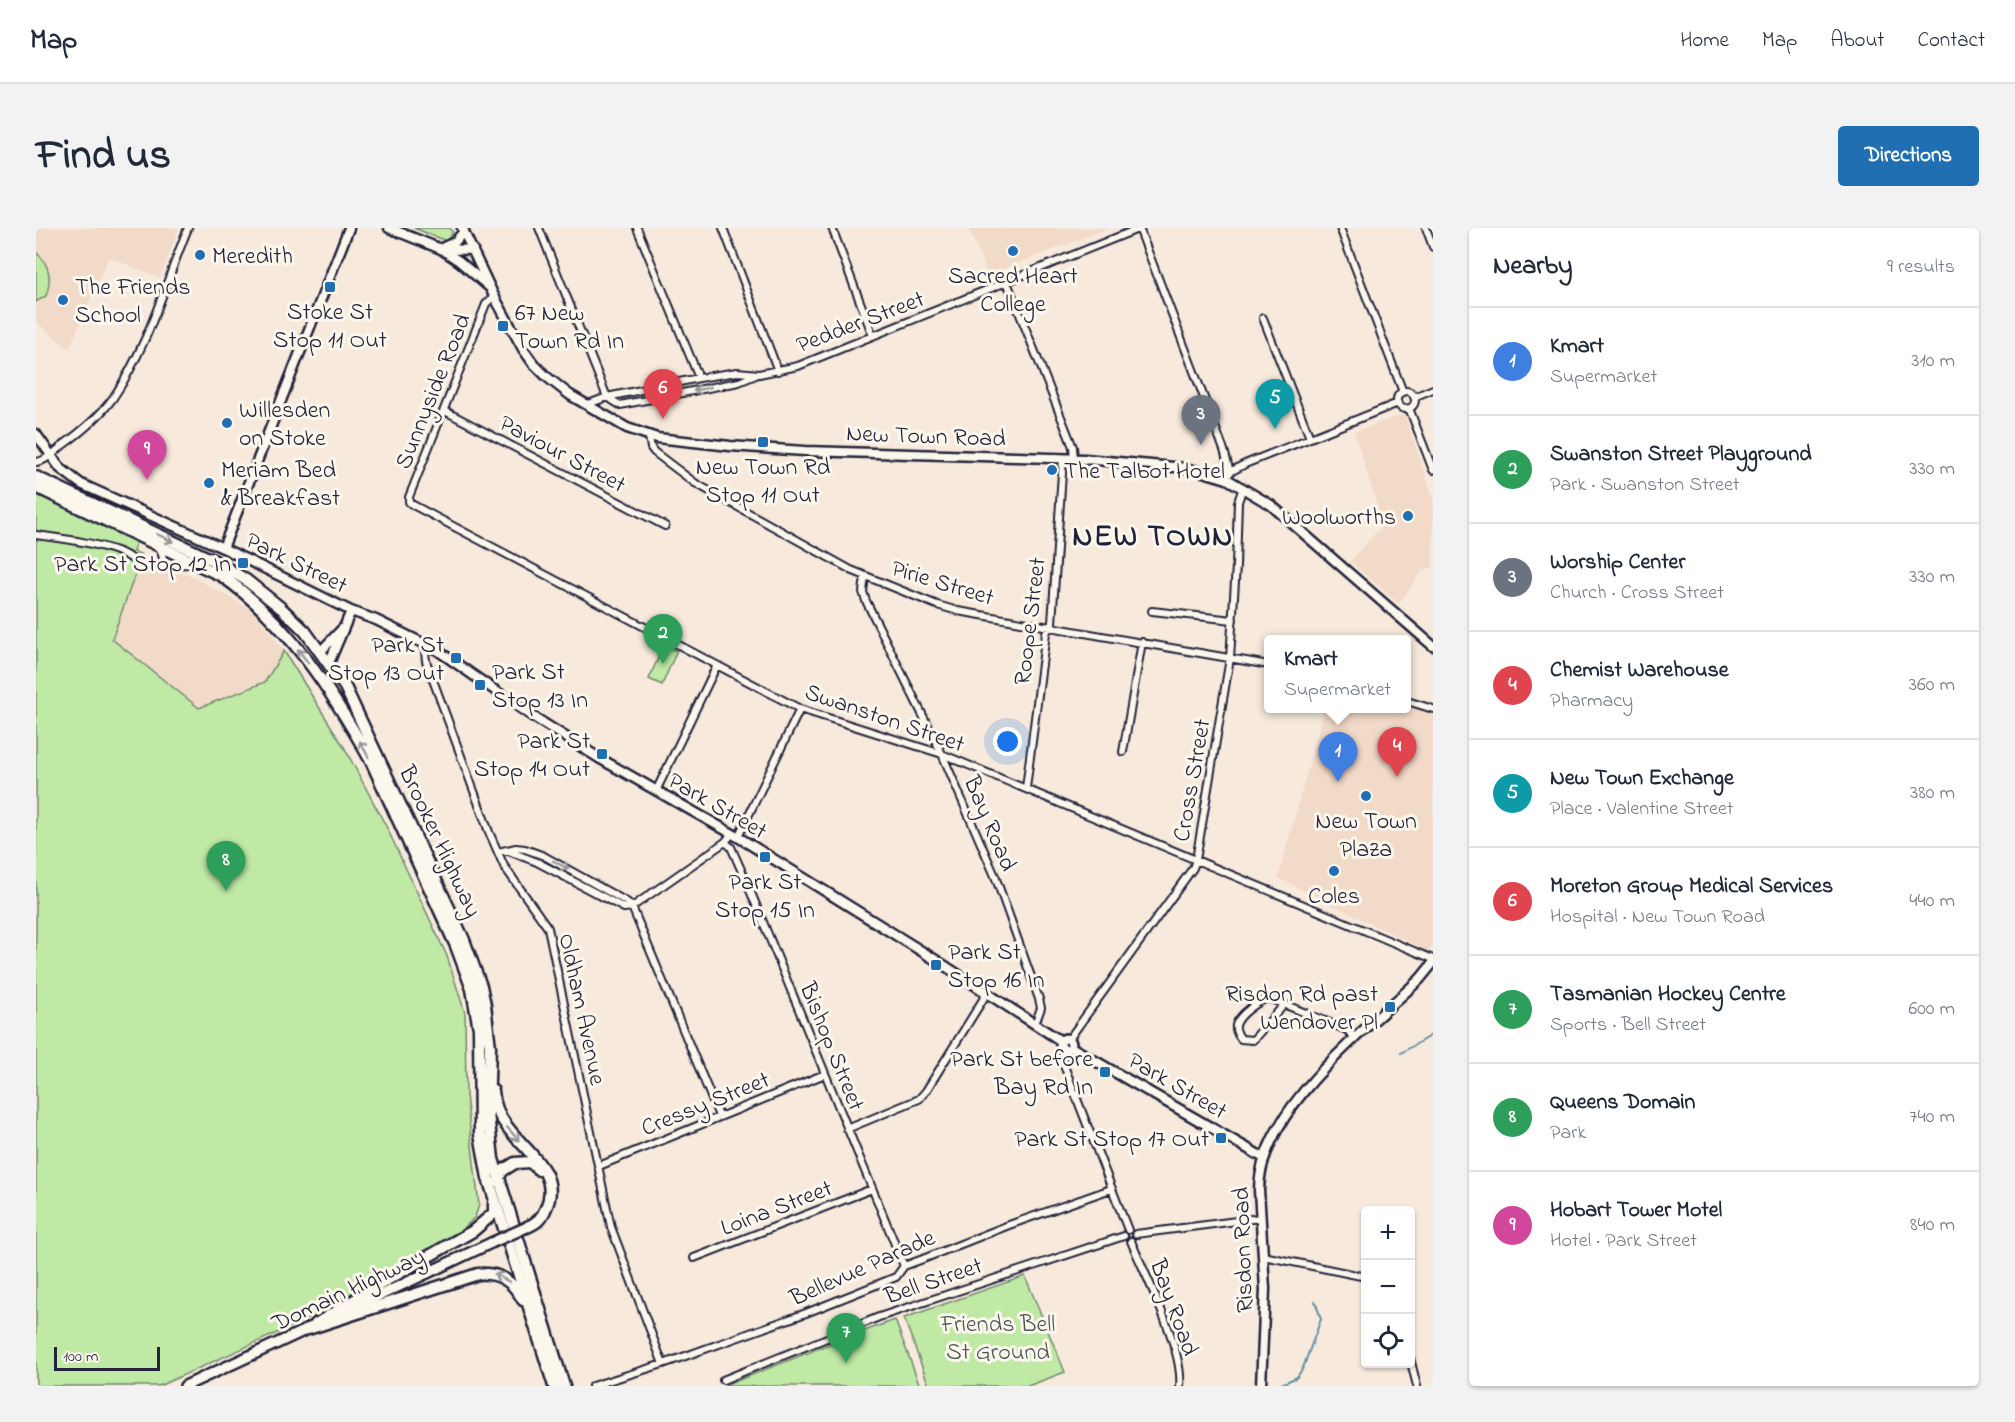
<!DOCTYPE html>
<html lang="en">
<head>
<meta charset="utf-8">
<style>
	:root { --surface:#fff; --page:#f2f2f3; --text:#1f2937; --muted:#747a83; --line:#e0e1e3; --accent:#1f6fb2 }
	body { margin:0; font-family:"Indie Flower",sans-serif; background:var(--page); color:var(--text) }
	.controls { position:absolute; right:18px; bottom:18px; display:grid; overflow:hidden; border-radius:6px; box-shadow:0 2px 4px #0004 }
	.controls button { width:54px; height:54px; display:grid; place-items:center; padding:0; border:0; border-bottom:2px solid var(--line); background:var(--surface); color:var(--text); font:30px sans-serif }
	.scale { position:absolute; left:18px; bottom:15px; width:106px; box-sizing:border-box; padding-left:6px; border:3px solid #22223b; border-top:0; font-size:16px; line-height:21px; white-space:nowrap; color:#22223b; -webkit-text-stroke:4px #fbf7ec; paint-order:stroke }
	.you { position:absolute; left:972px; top:514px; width:21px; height:21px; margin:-15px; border:4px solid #fff; border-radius:50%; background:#1a73e8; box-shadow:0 0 0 9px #1a73e833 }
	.badge { display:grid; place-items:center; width:39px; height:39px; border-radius:50%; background:var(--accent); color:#fff; font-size:20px; font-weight:700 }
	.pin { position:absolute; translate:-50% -50px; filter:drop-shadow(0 2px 3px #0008) }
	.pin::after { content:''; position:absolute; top:32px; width:21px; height:18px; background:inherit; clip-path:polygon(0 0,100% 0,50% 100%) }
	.popup { position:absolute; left:1228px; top:407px; width:147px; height:78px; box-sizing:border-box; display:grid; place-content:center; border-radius:6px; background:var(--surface); filter:drop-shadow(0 2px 4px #0005); font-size:20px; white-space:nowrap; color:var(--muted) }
	.popup b { font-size:22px; color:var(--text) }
	.popup::after { content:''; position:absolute; left:50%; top:100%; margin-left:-12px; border:12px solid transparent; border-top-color:var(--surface) }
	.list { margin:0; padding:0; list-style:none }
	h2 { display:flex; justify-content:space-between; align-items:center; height:78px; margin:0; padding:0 24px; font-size:26px }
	h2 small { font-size:20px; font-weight:400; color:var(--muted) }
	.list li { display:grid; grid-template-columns:39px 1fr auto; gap:18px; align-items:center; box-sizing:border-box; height:108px; padding:0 24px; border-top:2px solid var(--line) }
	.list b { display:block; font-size:22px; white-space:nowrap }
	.list p { margin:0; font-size:20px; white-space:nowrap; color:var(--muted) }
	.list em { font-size:20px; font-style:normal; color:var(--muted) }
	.icon { flex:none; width:33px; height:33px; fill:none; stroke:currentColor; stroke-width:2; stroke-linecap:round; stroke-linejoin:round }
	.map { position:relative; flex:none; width:1397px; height:1158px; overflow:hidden; border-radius:6px }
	header { display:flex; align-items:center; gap:36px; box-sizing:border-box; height:84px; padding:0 30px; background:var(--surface); border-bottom:2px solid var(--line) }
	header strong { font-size:28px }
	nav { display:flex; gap:33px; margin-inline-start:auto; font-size:21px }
	.intro { display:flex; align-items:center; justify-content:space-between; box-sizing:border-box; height:144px; padding:0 36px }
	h1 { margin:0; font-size:42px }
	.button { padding:15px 27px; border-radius:6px; background:var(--accent); color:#fff; font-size:21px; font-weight:700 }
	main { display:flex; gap:36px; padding:0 36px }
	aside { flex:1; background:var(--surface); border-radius:6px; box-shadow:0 2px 4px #0004 }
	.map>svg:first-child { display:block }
	.built { fill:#f2dac8 }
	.green { fill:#bfe9a5; stroke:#708670; stroke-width:1.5 }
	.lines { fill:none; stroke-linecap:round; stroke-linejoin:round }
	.stream { stroke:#618fa4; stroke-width:2 }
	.street-casing { stroke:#22223b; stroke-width:10 }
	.secondary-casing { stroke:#22223b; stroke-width:13 }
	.primary-casing { stroke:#22223b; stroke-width:14 }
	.highway-casing { stroke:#22223b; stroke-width:15 }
	.street { stroke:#fbf7ec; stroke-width:6 }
	.secondary { stroke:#fbf7ec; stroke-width:8 }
	.primary { stroke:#fbf7ec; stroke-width:9 }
	.highway { stroke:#fbf7ec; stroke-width:10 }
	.primary-bridge-casing { stroke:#22223b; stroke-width:14; stroke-linecap:butt }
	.primary-bridge { stroke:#fbf7ec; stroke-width:9 }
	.oneway { stroke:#99979c }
	.poi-dot { fill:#1f6fb2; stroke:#fbf7ec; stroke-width:2 }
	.labels { text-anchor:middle; stroke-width:6; stroke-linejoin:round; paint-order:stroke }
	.poi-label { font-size:24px; fill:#22223b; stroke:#fbf7ec; text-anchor:start }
	.street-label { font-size:24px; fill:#22223b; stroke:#fbf7ec }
	.park-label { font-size:24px; fill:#495456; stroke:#fbf7ec }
	.district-label { font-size:30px; font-weight:bold; letter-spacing:1.5px; fill:#22223b; stroke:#fbf7ec }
</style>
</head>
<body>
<header>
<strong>Map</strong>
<nav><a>Home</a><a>Map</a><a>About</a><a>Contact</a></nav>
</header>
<div class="intro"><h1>Find us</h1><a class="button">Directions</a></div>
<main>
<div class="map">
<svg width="1397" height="1158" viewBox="0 0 1397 1158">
	<rect width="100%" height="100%" fill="#f7eadc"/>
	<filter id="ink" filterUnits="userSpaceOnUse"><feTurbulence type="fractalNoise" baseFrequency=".0167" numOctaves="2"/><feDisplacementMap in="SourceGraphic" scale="12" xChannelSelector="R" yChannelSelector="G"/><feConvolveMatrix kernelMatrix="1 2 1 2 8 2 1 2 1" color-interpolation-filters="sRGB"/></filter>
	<g filter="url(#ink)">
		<path class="built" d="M0 0H143L124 50 73 29 33 121 0 94Z
			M932 0H1073L952 47Z
			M1368 186 1397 268V339L1385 344 1363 376 1314 333 1347 297 1318 204Z
			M106 327 138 345H150L218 383 248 423 229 454 163 480 76 411Z
			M1371 479 1397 486V719L1391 723 1242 650 1288 481 1371 480Z"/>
		<path class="green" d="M378 0H414L417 5 410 13Z
			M0 24C14 37 16 50 10 68L0 74Z
			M0 264 100 314 97 323 106 327 76 411 163 480 229 454 248 423 308 519 350 598 411 728 429 785 430 867 443 977 439 989 425 1003 261 1096 123 1158H0Z
			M628 416 637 420V422H641L626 457 613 451Z
			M989 1048 1029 1144 992 1158H893L868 1090Z
			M859 1092 884 1158H688L814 1108Z"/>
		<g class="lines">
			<path class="stream" d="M1365 825 1397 806
				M1241 1158 1261 1149 1267 1140 1285 1091 1279 1073"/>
			<g class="street-casing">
				<path id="street" d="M503 0 571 169
					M601 0 663 150
					M687 0 742 143
					M796 0 837 108
					M1103 0 1188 222 1194 244 1191 251
					M1304 0 1367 164
					M1390 0 1397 19
					M971 54 1037 219 1038 231
					M458 68 450 76 373 269V274L377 277 764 481 906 526 1397 731
					M1227 90 1274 210
					M1361 172a9 9 0 1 1 18 0a9 9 0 1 1-18 0Z
					M571 169 584 177 703 154 720 147
					M1378 169 1397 161
					M550 177 571 169 663 150 701 144 723 146 762 138 1104 0
					M1373 180 1397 242
					M409 183 629 298
					M613 209 615 220 618 224 659 255 815 342 901 377 922 383 1233 437
					M0 234C10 233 19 224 27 217 45 204 64 188 77 170 112 119 129 56 152 0
					M1194 244 1209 236 1362 175
					M0 307C28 311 57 314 83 324 94 328 106 339 117 340 129 341 141 335 154 336
					M124 339 127 330 124 320
					M829 348 827 364 830 373 906 526 959 648 1003 771 1005 780 999 796
					M1116 383 1197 392
					M388 414 390 433 453 604 468 638 512 700 575 999 627 1136
					M1371 473 1397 481
					M1087 524 1106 414
					M990 560 1010 405 1016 395 1027 230
					M620 563 681 437
					M702 609 764 481
					M689 614 695 619 711 655 868 1038
					M470 622 501 634 588 680 596 679
					M462 624 480 620 489 621 508 628 591 674 596 679 683 888
					M596 679 689 614 696 606
					M1247 778 1217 812 1205 811C1202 807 1199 803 1200 797 1203 787 1223 772 1233 770L1311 802 1320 810
					M1033 811 1157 640 1160 632 1194 430 1200 338 1202 274 1207 259
					M1027 821V835L1092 1002
					M811 901 883 871 890 863 951 765
					M563 938 789 846
					M1100 1006 1224 990
					M1095 1013C1110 1049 1148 1122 1144 1158
					M1227 1028 1330 1049
					M658 1030 836 961
					M1374 1130 1381 1158
					M687 1152 843 1089 1088 1008
					M556 1158 627 1136 770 1085 860 1049 868 1038 887 1031 973 997 1075 961"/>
			</g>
			<g class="secondary-casing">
				<path id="secondary" d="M353 0 405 21 423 33 452 58
					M426 0 458 68 487 121 497 135 511 149 534 167 591 200 621 210 694 218 769 223 1049 231 1149 240 1171 245 1191 251 1235 277 1397 418
					M408 19 419 14 428 3
					M408 21 437 22
					M0 206 24 240 45 256 187 320 315 383 340 392 401 422 496 488 563 530 702 609 903 734 1025 813
					M187 320 313 0
					M285 423 307 400
					M293 435 315 383
					M1024.5 816a5.5 5.5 0 1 1 11 0a5.5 5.5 0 1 1-11 0Z
					M1035 819 1228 930
					M1225 1158 1229 1061 1223 962C1224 881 1330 802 1384 751L1397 735"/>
			</g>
			<g class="primary-casing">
				<path id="primary" d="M302 1087 455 1015
					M149 1158 276 1099"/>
			</g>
			<g class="highway-casing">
				<path id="highway" d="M0 249 181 334 210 352 245 380 269 403 309 459 428 712 445 758 449 777 454 819 452 885 457 931 528 1158
					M0 259 186 348C252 394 297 465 335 533L420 718 436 761 443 801 444 906 452 950 518 1158
					M457 863C458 875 462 887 470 897 488 923 526 944 510 980 506 990 501 995 491 999
					M462 953 466 943 479 935 494 934 503 942
					M280 1096 351 1052 437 1003 458 985V974
					M272 1101 442 1046C463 1044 477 1053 487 1072"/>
			</g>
			<use href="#street" class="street"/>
			<use href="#secondary" class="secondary"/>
			<use href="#primary" class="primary"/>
			<use href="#highway" class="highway"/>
			<g class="primary-bridge-casing">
				<path id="primary-bridge" d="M455 1015 491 999"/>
			</g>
			<use href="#primary-bridge" class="primary-bridge"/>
		</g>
		<defs><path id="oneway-shaft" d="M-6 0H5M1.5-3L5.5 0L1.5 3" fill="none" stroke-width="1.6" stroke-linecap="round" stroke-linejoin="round" transform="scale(1.5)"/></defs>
		<g class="oneway">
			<use href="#oneway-shaft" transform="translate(666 161) rotate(168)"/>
			<use href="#oneway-shaft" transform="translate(129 310) rotate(25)"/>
			<use href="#oneway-shaft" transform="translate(267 428) rotate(-126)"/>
			<use href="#oneway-shaft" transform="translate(328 521) rotate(-119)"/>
			<use href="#oneway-shaft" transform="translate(525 637) rotate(28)"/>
			<use href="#oneway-shaft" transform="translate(477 906) rotate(49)"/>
			<use href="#oneway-shaft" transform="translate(466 1050) rotate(-152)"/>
		</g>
	</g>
	<g class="poi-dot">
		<circle cx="977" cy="23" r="6"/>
		<circle cx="164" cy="27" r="6"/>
		<rect x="288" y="53" width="12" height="12" rx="3"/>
		<circle cx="27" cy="72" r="6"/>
		<rect x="461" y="92" width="12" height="12" rx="3"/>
		<circle cx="191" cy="195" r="6"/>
		<rect x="721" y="208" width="12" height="12" rx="3"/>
		<circle cx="1016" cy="242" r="6"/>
		<circle cx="173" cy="255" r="6"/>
		<circle cx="1372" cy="288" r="6"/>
		<rect x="201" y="329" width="12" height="12" rx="3"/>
		<rect x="414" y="424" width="12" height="12" rx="3"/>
		<rect x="438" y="451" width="12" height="12" rx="3"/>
		<rect x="560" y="520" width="12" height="12" rx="3"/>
		<circle cx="1330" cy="568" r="6"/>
		<rect x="723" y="623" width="12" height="12" rx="3"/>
		<circle cx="1298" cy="643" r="6"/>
		<rect x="894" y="731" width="12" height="12" rx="3"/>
		<rect x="1348" y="773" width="12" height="12" rx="3"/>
		<rect x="1063" y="838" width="12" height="12" rx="3"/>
		<rect x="1179" y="904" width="12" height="12" rx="3"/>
	</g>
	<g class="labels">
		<g class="poi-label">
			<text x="176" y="35">Meredith</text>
			<text x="977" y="55" text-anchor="middle">Sacred Heart<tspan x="977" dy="28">College</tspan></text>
			<text x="39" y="66">The Friends<tspan x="39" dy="28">School</tspan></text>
			<text x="294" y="91" text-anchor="middle">Stoke St<tspan x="294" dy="28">Stop 11 Out</tspan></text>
			<text x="479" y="92">67 New<tspan x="479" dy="28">Town Rd In</tspan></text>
			<text x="203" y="189">Willesden<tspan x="203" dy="28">on Stoke</tspan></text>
			<text x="727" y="246" text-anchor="middle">New Town Rd<tspan x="727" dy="28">Stop 11 Out</tspan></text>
			<text x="185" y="249">Meriam Bed<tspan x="185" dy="28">&amp; Breakfast</tspan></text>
			<text x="1028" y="250">The Talbot Hotel</text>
			<text x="1360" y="296" text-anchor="end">Woolworths</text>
			<text x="195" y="343" text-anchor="end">Park St Stop 12 In</text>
			<text x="408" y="424" text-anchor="end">Park St<tspan x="408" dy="28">Stop 13 Out</tspan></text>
			<text x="456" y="451">Park St<tspan x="456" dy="28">Stop 13 In</tspan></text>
			<text x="554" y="520" text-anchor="end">Park St<tspan x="554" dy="28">Stop 14 Out</tspan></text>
			<text x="1330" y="600" text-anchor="middle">New Town<tspan x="1330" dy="28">Plaza</tspan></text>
			<text x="729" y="661" text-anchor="middle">Park St<tspan x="729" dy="28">Stop 15 In</tspan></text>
			<text x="1298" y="675" text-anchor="middle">Coles</text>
			<text x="912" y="731">Park St<tspan x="912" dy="28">Stop 16 In</tspan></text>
			<text x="1342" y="773" text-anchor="end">Risdon Rd past<tspan x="1342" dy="28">Wendover Pl</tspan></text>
			<text x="1057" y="838" text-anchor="end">Park St before<tspan x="1057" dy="28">Bay Rd In</tspan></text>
			<text x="1173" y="918" text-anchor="end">Park St Stop 17 Out</text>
		</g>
		<g class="street-label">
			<text transform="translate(824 93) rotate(-21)" y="8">Pedder Street</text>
			<text transform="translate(396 163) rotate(-68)" y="8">Sunnyside Road</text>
			<text transform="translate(890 207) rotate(2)" y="8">New Town Road</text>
			<text transform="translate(527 225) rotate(28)" y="8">Paviour Street</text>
			<text transform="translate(261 334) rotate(26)" y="8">Park Street</text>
			<text transform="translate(907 354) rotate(17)" y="8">Pirie Street</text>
			<text transform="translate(993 393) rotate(-83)" y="8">Roope Street</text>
			<text transform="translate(849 489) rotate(19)" y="8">Swanston Street</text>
			<text transform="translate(1155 552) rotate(-80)" y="8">Cross Street</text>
			<text transform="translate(682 577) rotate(30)" y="8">Park Street</text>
			<text transform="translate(955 595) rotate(67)" y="8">Bay Road</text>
			<text transform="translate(405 613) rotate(65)" y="8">Brooker Highway</text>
			<text transform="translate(547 781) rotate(78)" y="8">Oldham Avenue</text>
			<text transform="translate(797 818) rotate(68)" y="8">Bishop Street</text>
			<text transform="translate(1142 857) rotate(30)" y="8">Park Street</text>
			<text transform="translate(669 875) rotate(-22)" y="8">Cressy Street</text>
			<text transform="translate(740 979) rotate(-21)" y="8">Loina Street</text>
			<text transform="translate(1206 1022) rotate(-92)" y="8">Risdon Road</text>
			<text transform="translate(826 1039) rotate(-24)" y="8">Bellevue Parade</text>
			<text transform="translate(897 1052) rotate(-19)" y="8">Bell Street</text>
			<text transform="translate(312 1061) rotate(-25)" y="8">Domain Highway</text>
			<text transform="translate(1139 1079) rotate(70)" y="8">Bay Road</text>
		</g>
		<g class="park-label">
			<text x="962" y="1103">Friends Bell<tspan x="962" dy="28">St Ground</tspan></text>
		</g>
		<g class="district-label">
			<text x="1117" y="317">NEW TOWN</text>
		</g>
	</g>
</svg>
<div class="controls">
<button>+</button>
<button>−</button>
<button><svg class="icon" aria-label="locate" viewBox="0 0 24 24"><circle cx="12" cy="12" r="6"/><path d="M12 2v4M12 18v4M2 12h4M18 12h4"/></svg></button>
</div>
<div class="scale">100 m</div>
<div class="you"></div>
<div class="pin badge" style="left:1302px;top:554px;background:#3f7fe0">1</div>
<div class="popup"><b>Kmart</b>Supermarket</div>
<div class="pin badge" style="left:627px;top:436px;background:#2e9e5b">2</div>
<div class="pin badge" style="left:1165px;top:217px;background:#6b7280">3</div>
<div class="pin badge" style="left:1361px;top:549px;background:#e0444e">4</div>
<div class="pin badge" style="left:1239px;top:201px;background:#0f9aa8">5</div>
<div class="pin badge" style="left:627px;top:191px;background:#e0444e">6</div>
<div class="pin badge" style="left:810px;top:1135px;background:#2e9e5b">7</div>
<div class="pin badge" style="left:190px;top:663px;background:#2e9e5b">8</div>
<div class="pin badge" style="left:111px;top:252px;background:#d1479c">9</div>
</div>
<aside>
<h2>Nearby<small>9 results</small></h2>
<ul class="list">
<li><span class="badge" style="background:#3f7fe0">1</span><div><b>Kmart</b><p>Supermarket</p></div><em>310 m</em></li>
<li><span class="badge" style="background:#2e9e5b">2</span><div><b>Swanston Street Playground</b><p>Park · Swanston Street</p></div><em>330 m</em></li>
<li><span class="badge" style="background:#6b7280">3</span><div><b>Worship Center</b><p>Church · Cross Street</p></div><em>330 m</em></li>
<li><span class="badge" style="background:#e0444e">4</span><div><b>Chemist Warehouse</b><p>Pharmacy</p></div><em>360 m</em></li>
<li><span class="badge" style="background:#0f9aa8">5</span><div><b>New Town Exchange</b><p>Place · Valentine Street</p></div><em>380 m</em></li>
<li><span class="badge" style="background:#e0444e">6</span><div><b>Moreton Group Medical Services</b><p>Hospital · New Town Road</p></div><em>440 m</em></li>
<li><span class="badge" style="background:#2e9e5b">7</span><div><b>Tasmanian Hockey Centre</b><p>Sports · Bell Street</p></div><em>600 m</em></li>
<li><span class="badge" style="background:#2e9e5b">8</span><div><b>Queens Domain</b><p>Park</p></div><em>740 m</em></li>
<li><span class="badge" style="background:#d1479c">9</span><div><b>Hobart Tower Motel</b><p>Hotel · Park Street</p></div><em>840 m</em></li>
</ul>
</aside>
</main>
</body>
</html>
